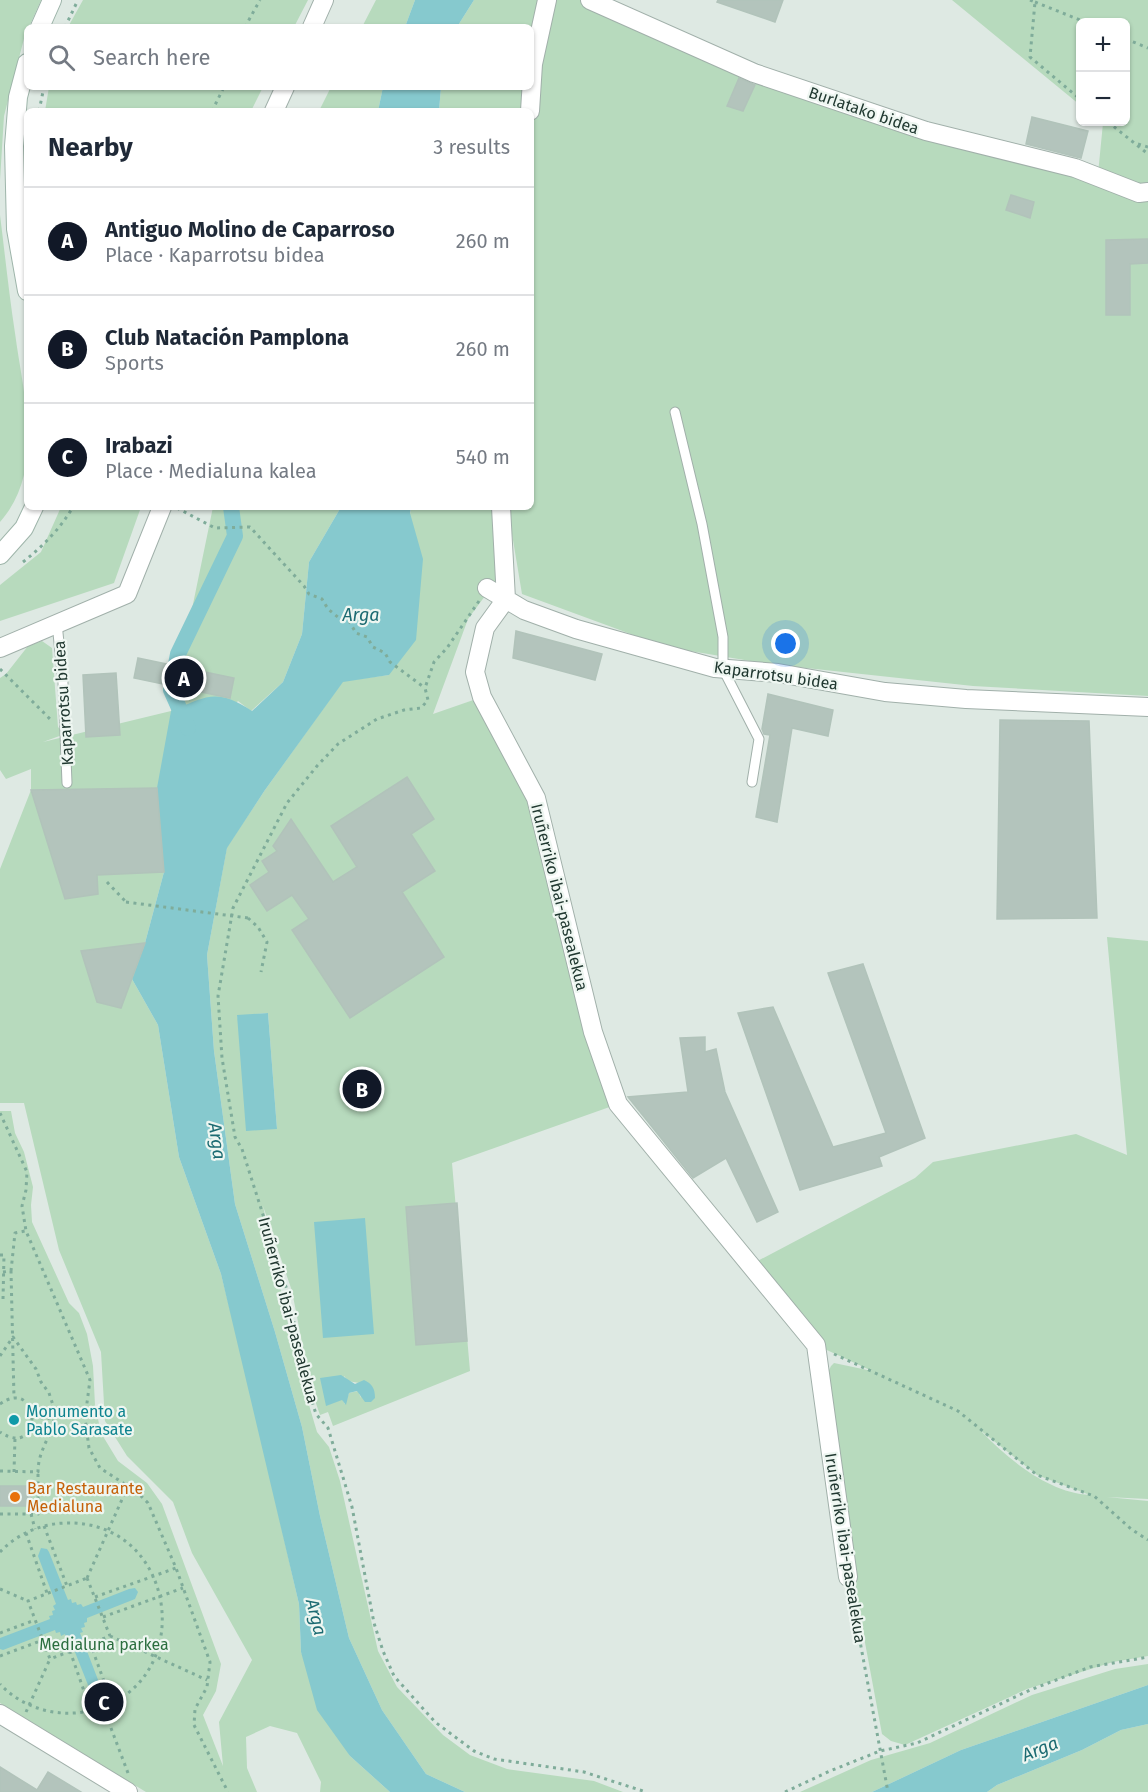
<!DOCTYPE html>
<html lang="en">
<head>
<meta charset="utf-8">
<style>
	:root { --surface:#fff; --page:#f6f6f7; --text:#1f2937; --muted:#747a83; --line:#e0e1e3; --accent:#111827 }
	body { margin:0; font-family:"Fira Sans",sans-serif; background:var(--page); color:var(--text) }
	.controls { position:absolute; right:18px; top:18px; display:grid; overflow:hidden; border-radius:9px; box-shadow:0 2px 4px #0004 }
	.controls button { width:54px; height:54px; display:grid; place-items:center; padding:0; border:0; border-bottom:2px solid var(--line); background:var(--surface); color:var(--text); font:30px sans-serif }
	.you { position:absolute; left:786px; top:644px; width:21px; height:21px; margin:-15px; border:4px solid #fff; border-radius:50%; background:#1a73e8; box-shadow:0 0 0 9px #1a73e833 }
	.badge { display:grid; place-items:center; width:39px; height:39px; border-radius:50%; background:var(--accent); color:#fff; font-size:20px; font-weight:700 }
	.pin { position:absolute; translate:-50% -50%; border:3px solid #fff; box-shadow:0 2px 6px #0006 }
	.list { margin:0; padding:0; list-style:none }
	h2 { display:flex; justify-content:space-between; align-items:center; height:78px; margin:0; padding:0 24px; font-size:26px }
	h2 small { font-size:20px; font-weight:400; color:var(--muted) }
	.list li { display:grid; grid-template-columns:39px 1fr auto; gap:18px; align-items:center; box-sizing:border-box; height:108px; padding:0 24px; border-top:2px solid var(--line) }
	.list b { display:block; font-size:22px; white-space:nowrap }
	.list p { margin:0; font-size:20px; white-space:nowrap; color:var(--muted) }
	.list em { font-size:20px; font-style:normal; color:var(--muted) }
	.icon { flex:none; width:33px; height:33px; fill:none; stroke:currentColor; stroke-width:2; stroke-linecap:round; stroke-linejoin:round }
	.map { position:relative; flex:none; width:1148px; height:1792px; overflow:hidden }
	.search { position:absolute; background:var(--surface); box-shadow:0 2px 4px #0004; left:24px; top:24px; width:510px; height:66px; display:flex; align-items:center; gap:15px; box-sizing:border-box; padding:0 21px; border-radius:9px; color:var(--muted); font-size:22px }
	.panel { position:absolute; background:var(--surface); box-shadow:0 2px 4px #0004; left:24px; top:108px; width:510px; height:402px; border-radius:9px }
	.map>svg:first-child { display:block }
	.green { fill:#b7dabd; fill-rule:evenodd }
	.water { fill:#86c9ce }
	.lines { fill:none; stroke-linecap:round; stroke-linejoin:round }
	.canal { stroke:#86c9ce; stroke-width:16 }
	.building { fill:#b3c4bc; stroke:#b1c3ba; stroke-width:1.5 }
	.lane-casing { stroke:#a1b0aa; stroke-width:11 }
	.street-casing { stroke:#a1b0aa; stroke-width:20 }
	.secondary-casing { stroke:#9eb5aa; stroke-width:20 }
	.path { stroke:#7fac9a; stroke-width:3; stroke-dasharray:3 4.5; stroke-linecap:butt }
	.lane { stroke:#fff; stroke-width:9 }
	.street { stroke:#fff; stroke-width:18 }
	.secondary { stroke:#fff; stroke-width:18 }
	.path-bridge { stroke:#7fac9a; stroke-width:3; stroke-dasharray:3 4.5; stroke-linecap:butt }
	.culture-dot { fill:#0f9aa8; stroke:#eef6f1; stroke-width:2 }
	.food-dot { fill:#e8710a; stroke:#eef6f1; stroke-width:2 }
	.labels { text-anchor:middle; stroke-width:4.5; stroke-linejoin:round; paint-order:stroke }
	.street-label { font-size:16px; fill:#203830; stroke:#eef6f1 }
	.culture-label { font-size:16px; fill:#0d838f; stroke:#eef6f1; text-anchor:start }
	.food-label { font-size:16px; fill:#c56008; stroke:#eef6f1; text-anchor:start }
	.park-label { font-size:16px; fill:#2b6e3f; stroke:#eef6f1 }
	.water-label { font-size:18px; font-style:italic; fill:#1c6b72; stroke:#eef6f1 }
</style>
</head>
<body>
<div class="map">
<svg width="1148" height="1792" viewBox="0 0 1148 1792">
	<rect width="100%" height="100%" fill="#dee9e3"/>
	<path class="green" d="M0 0H41L29 27H27L4 116 0 180Z
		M83 0H308L294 27H68Z
		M376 0H415L405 27H362Z
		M474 0H587L740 76 727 105 743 111 757 81 1098 174 1103 123 1101 122H1126V22H1080V105L952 0H1148V696L973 686 769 664 666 647 522 594 511 528V507H531V111H439L441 87H531V27H457Z
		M49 87H263L251 111H45Z
		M331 87H383L378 111H319Z
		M0 215C5 255 9 294 15 333 23 395 46 470 0 522Z
		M61 507H141L114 583 0 621V585L41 552Z
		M213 507H341L309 562 302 634 283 682 251 711 238 701 157 788 164 872 145 943 132 979 158 1025 179 1157 221 1274 246 1373 299 1604 301 1652 350 1756 390 1792H320L321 1782 297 1733 270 1726 246 1737 247 1768 257 1792H146L0 1703V1111H11L15 1133 24 1152 33 1187 31 1205 32 1222 69 1303 79 1313 87 1334 93 1366 95 1405 101 1433 118 1461 147 1483 162 1504 221 1664 216 1691 203 1715 223 1766 219 1722 252 1660 192 1553 173 1502 127 1456 105 1421 101 1352 59 1250 24 1103H0V869L31 790V769L6 779 0 770V678L6 674 28 646 42 641 52 648 58 727 65 734 43 742 171 711Z
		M411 507H500L499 577 468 619 433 714 482 697 536 798 618 1104 452 1163 470 1371 333 1426 328 1412 320 1415 311 1389 292 1291 263 1206 296 1361 317 1432 329 1447 340 1481 378 1651 397 1687 443 1735 470 1755 507 1769 594 1781 623 1792H465L426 1774 382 1710 349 1638 320 1516 302 1427 275 1332 235 1204 214 1051 207 955 227 847 265 790 343 681 389 675ZM268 1013 277 1129 237 1016ZM344 1376 348 1381 359 1383 361 1398 358 1391 349 1393 345 1404 342 1399Z
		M1107 937 1148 941V1499L1107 1497 1148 1501V1656L1113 1662 1027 1689 905 1745 891 1741 882 1734 840 1508 825 1379 831 1366 834 1363 872 1371 816 1345 750 1265 915 1178 933 1162 1076 1134 1127 1155ZM980 1430 1037 1475 1090 1495C1048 1493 1008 1459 980 1430Z
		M1148 1664V1685L961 1750 872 1792H800L871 1760 930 1743 1032 1695 1115 1669Z
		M1148 1724V1792H987L997 1785 1082 1750 1121 1730Z"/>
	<path class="water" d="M415 0H474L457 27H405Z
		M383 87H441L439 111H378Z
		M341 507H411L410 513 423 559 416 640 389 675 343 682 265 790 227 848 207 955 214 1051 235 1204 275 1332 302 1427 320 1516 349 1638 382 1710 426 1774 465 1792H390L350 1756 317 1710 301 1652 299 1604 221 1274 179 1157 158 1025 132 979 145 943 164 872 157 788 171 711C208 696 216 688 252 711L283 682 302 634 309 562Z
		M268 1013 277 1129 246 1131 237 1015Z
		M365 1218 374 1334 323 1338 314 1222Z
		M341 1375 355 1384 364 1380C372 1384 375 1388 375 1398L371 1402H365L357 1391 349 1393 346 1405 342 1400 326 1406 320 1378Z
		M41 1548 47 1549 49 1552 68 1600 71 1599 72 1603 76 1602 77 1605 81 1604 83 1607 129 1589 135 1588 138 1592 135 1599 87 1618V1622L84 1623 85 1627 81 1628 83 1632 80 1633 100 1685 97 1690H90L69 1637 66 1638 65 1634 61 1636 60 1632 56 1633 55 1630 3 1650 0 1649V1638L50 1619 49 1616 53 1615 52 1611 55 1610 53 1606 56 1604 38 1556Z
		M1148 1685V1724L1121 1730 1082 1750 997 1785 987 1792H872L961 1750Z"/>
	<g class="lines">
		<path class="canal" d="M188 728 171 690 178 654 235 536 231 507"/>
	</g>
	<path class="building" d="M718 0H783L775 22 717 2Z
		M739 78 755 85 743 111 727 106Z
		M1032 117 1088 131 1081 158 1026 144Z
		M1011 195 1034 202 1030 218 1006 210Z
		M1148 239V263L1130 264V315H1106V240Z
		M516 631 602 654 595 680 513 658Z
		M138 658 234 678 230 698 134 678Z
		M116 673 120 735 86 737 83 675Z
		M768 694 833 710 828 736 792 728 777 822 756 817 770 735 764 734 762 729Z
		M1000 720 1089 721 1097 918 997 919Z
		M407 777 434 819 411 834 435 871 402 892 444 957 350 1018 292 930 309 919 292 895 267 911 250 885 269 872 262 861 277 851 273 846 291 819 333 882 357 867 331 826Z
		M157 788 164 872 97 875 98 894 65 899 31 790Z
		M145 943 121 1008 97 1002 81 951Z
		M863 964 925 1138 879 1157 882 1166 800 1190 738 1013 773 1007 833 1147 886 1133 828 973Z
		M705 1037V1052L716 1049 725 1092 778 1212 757 1222 726 1158 693 1178 628 1097 688 1092 680 1038Z
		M457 1203 467 1341 416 1345 406 1207Z
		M0 1486H31V1506H0Z
		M0 1767 37 1790 48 1772 81 1792H0Z"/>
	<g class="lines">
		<g class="lane-casing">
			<path id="lane" d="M675 412 702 524 723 637V669L759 739 752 782
				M57 623 63 683 67 783"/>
		</g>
		<g class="street-casing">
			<path id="street" d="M590 0 754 73 926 131 1075 168 1139 193 1148 192
				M312 27 324 0
				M274 111 285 87
				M530 111 533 64 547 0
				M501 507 506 599
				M487 588 524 610 576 629 715 668 778 673 885 692 966 699 1148 707
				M506 599 485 628 475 672 482 697 536 798 593 1032 618 1104 816 1345 848 1577
				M0 648 127 594 162 507
				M0 1714 128 1792"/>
		</g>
		<g class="secondary-casing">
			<path id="secondary" d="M40 27 52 0
				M27 63 18 97 14 146 16 229 27 291
				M0 555 24 528 34 507"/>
		</g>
		<path class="path" d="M1030 0 1035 2 1030 57 1080 99
			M1035 2 1085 22
			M65 27 78 0
			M245 27 260 0
			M1126 39 1148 48
			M39 111 44 87
			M212 111 224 87
			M1108 122 1148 154
			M1138 144 1148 147
			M177 508 215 528 250 527 304 586 309 594 322 599 328 609 339 618 349 621 356 633 367 637 373 647 385 653 390 662 425 688
			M23 562C43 546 60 529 73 507
			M479 601 447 648 434 662 425 688 428 700 421 708 404 710 377 719 338 744 317 766 287 803 233 908 218 996 222 1058 235 1137 242 1149 287 1290 309 1392 316 1414 328 1428 352 1507 374 1623 383 1651 394 1676 435 1722 474 1751 494 1759 584 1772 646 1792
			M0 669 51 720
			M107 882 126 902
			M248 918 258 927 267 942 261 972
			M0 1113 27 1172 26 1190 22 1206 26 1231 90 1380 85 1418 89 1448 100 1468 137 1492 148 1503 176 1568 210 1662 207 1687 195 1709 194 1725 228 1792
			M0 1255H4L3 1300H0
			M11 1271 15 1233 25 1231
			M3 1272 11 1271 14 1398
			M834 1354 958 1411 1037 1475 1094 1496 1131 1529 1148 1540
			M0 1356 13 1337 36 1369 41 1382 49 1393 53 1405 54 1419 34 1417
			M0 1404C41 1375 44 1461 0 1432
			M0 1471 38 1472C38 1451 50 1439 54 1419
			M14 1472 15 1438
			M0 1514H38V1472
			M31 1514 35 1529
			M44 1526 67 1586
			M26 1533 47 1593
			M0 1552C17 1534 40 1524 65 1523 182 1519 200 1693 83 1712 53 1717 20 1706 0 1684
			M87 1578 110 1636 50 1659 28 1601Z
			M87 1578 128 1486
			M0 1589 28 1601
			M851 1593 888 1792
			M95 1597 176 1568
			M103 1617 183 1588
			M0 1633 35 1620
			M110 1636 207 1680
			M90 1643 112 1703
			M70 1651 91 1711
			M0 1656 43 1640
			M103 1707 128 1773
			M26 1712 50 1659
			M785 1792 830 1771 880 1751 917 1743 1030 1690 1090 1667 1148 1657"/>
		<use href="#lane" class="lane"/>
		<use href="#street" class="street"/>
		<use href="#secondary" class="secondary"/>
		<path class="path-bridge" d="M126 902 248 918"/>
	</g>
	<circle class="culture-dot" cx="14" cy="1420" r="6"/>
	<circle class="food-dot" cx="15" cy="1497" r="6"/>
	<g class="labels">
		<g class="street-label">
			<text transform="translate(864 110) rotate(19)" y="6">Burlatako bidea</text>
			<text transform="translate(776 675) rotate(8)" y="6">Kaparrotsu bidea</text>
			<text transform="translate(63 703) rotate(-94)" y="6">Kaparrotsu bidea</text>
			<text transform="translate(560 897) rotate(76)" y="6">Iruñerriko ibai-pasealekua</text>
			<text transform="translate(289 1310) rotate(75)" y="6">Iruñerriko ibai-pasealekua</text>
			<text transform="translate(846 1548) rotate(81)" y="6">Iruñerriko ibai-pasealekua</text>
		</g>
		<g class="culture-label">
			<text x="26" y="1417">Monumento a<tspan x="26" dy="18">Pablo Sarasate</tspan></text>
		</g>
		<g class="food-label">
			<text x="27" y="1494">Bar Restaurante<tspan x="27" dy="18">Medialuna</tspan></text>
		</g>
		<g class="park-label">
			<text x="104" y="1650">Medialuna parkea</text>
		</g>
		<g class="water-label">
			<text x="361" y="621">Arga</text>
			<text transform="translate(217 1141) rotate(82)" y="6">Arga</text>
			<text transform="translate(316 1617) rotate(76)" y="6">Arga</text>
			<text transform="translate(1040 1749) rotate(-22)" y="6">Arga</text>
		</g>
	</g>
</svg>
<div class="controls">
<button>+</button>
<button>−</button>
</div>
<div class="you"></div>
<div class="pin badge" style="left:184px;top:678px">A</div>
<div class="pin badge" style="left:362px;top:1089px">B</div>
<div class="pin badge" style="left:104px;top:1702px">C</div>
<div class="search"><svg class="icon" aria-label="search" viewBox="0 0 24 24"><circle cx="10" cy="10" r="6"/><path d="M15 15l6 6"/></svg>Search here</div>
<section class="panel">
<h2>Nearby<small>3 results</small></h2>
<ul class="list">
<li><span class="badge">A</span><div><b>Antiguo Molino de Caparroso</b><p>Place · Kaparrotsu bidea</p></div><em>260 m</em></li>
<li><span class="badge">B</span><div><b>Club Natación Pamplona</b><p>Sports</p></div><em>260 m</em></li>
<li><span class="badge">C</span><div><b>Irabazi</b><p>Place · Medialuna kalea</p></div><em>540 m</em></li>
</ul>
</section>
</div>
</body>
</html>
